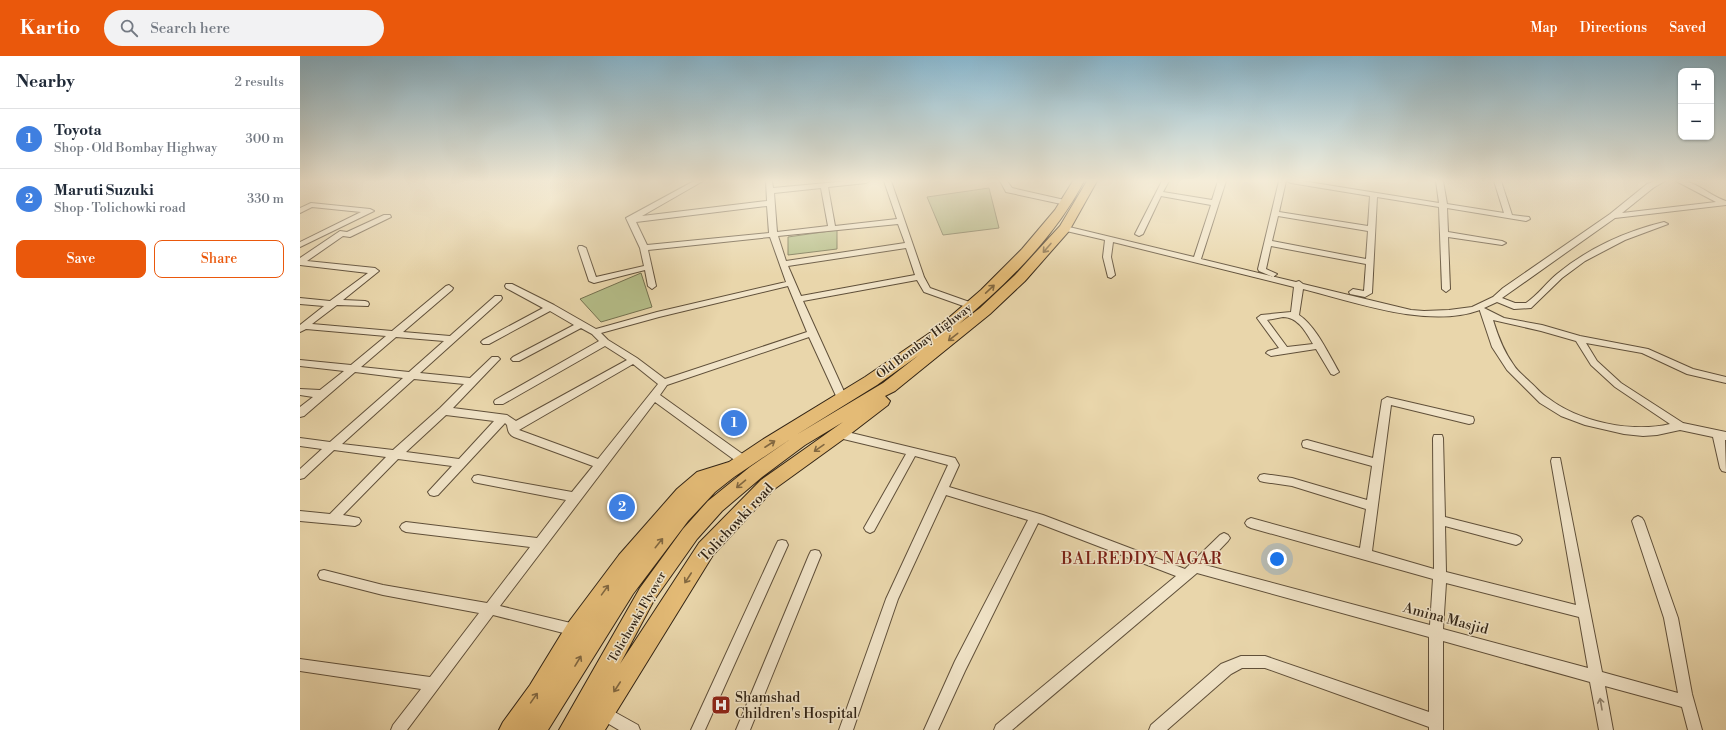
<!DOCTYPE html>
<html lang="en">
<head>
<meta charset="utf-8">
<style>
	:root { --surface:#fff; --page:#f2f2f3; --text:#1f2937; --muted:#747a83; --line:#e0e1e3; --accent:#ea580c }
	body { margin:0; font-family:"Libre Bodoni",serif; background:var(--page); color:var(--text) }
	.controls { position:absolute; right:12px; top:12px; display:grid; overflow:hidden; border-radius:8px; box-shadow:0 1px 3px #0004 }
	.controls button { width:36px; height:36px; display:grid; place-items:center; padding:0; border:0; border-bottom:1px solid var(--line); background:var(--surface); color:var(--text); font:20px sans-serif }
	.you { position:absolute; left:977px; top:503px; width:14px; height:14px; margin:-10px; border:3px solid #fff; border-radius:50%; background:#1a73e8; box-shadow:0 0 0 6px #1a73e833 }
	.badge { display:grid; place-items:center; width:26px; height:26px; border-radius:50%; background:var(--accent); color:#fff; font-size:13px; font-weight:700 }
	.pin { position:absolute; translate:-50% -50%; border:2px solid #fff; box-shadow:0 1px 4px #0006 }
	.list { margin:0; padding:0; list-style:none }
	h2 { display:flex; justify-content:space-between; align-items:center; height:52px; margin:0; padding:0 16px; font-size:17px }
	h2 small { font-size:13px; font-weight:400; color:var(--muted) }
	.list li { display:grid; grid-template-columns:26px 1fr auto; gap:12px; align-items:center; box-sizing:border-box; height:60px; padding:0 16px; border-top:1px solid var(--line) }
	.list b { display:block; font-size:15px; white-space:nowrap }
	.list p { margin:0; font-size:13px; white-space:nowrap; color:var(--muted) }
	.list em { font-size:13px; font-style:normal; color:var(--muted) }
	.actions { display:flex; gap:8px; padding:12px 16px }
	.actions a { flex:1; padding:9px 0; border:1px solid var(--accent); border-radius:8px; text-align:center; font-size:14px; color:var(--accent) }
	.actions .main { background:var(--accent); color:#fff }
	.icon { flex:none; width:22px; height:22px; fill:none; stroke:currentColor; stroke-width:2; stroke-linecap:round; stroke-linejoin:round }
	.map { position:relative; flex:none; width:1426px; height:674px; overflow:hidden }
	header { display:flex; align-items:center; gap:24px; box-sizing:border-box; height:56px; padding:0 20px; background:var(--accent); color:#fff }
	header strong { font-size:19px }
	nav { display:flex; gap:22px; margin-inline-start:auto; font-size:14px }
	.search { width:280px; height:36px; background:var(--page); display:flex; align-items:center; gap:10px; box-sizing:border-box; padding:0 14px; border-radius:22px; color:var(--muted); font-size:15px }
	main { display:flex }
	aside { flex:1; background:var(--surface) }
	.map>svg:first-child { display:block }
	.green { fill:#b5be89; stroke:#74714f }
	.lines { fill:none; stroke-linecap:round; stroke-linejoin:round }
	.street-casing { stroke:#60503a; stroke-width:2 }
	.primary-casing { stroke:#322415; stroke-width:2 }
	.street { fill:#f1e4c8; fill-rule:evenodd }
	.primary { fill:#e4bb76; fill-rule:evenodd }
	.oneway { stroke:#826841 }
	.oneway2 { stroke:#92846e }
	.labels { text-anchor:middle; stroke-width:3; stroke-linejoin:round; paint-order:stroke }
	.street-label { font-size:12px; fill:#322415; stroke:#f1e4c8 }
	.near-street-label { font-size:14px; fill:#322415; stroke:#f1e4c8 }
	.near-poi-label { font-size:14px; fill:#322415; stroke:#f1e4c8; text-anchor:start }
	.near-neighbourhood-label { font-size:16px; letter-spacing:1px; fill:#7a1f14; stroke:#f1e4c8 }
</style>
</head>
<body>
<header>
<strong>Kartio</strong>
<div class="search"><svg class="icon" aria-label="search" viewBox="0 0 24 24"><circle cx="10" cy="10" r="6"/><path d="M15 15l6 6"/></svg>Search here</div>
<nav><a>Map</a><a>Directions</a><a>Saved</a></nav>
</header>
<main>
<aside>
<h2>Nearby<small>2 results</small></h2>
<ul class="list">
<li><span class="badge" style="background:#3f7fe0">1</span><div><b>Toyota</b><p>Shop · Old Bombay Highway</p></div><em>300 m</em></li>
<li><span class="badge" style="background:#3f7fe0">2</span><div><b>Maruti Suzuki</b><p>Shop · Tolichowki road</p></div><em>330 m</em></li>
</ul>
<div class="actions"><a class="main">Save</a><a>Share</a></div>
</aside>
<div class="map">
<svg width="1426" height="674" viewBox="0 0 1426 674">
	<rect width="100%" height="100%" fill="#e9d6ab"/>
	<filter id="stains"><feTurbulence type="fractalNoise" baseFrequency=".005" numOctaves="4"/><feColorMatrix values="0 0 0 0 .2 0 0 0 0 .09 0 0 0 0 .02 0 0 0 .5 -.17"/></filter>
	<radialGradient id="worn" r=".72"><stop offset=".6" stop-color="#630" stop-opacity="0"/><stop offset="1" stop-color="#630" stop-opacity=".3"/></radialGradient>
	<path class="green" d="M689 132 699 172 643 179 627 141Z
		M537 174V193L488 199V181Z
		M341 217 352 251 301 266 280 243Z"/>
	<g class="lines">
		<g class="street-casing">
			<path id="street" d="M394 125H403L342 160 467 145 466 125H472L473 132 548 125H569L566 127 528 131 535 170 597 163 584 125H591L624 221 630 232 675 248 676 250 672 253 669 252 624 236 617 224 503 245 547 342 542 345 537 342 509 281 367 329 360 339 448 402 449 405 448 408H440L355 346 200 550 275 568 280 570 282 574 280 578 275 580 193 559 107 674H91L93 669 121 633 0 615V603L130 621 179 557 83 539 24 524 20 523 18 519 20 515 24 514 83 529 187 547 230 491 106 476 102 474 100 471 102 468 106 466 237 482 266 444 178 427 174 426 172 423 174 420 178 419 272 436 293 410 214 381C208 378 208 374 207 369L205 367 138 439 134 440 130 439 128 436 152 410 98 403 43 459 59 462 61 465 59 468 55 470 0 465V455L30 458 86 401 34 394 4 422 0 423V413L22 393 0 390V382L30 386 103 322 55 316 4 360 0 361V351L13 341 0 339V333L20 334 44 315 0 310V304L51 309 86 280 6 273 0 276V269L24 250 0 248V242L30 245 68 217 0 209V202L40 175 47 176 84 159H90L91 161 50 181 43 180 7 205 75 212 79 215 43 244 65 245 68 246 69 248 68 250 37 249 12 268 92 275 146 230 149 229 153 232 152 234 103 276 150 280 195 240H201L202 242 201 244 120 317 170 322 192 301H198L200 303 198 305 153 352 207 359 216 365 327 304 305 290 203 348H195L194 346 195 344 299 285 292 278 281 272 219 305H213L211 303 213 301 274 269 250 255 189 288H183L181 286 183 284 243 252 206 232 205 230 206 228H212L254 249 296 273 357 256 486 226 470 181 348 194 356 230 352 233 348 230 345 214 294 227 289 225 278 192 279 190H282L286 192 296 221 344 210 340 192 326 162ZM521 132 528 170 477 176 474 137ZM467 150 469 177 347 189 336 166ZM598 168 605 187 486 205 478 180ZM606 192 615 219 501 240 488 210ZM488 230 507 276 365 323 337 302 308 284 301 277 359 261ZM96 281 144 285 109 316 61 311ZM333 308 358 328 298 403 219 374ZM114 323 164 328 140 352 93 394 42 388ZM146 359 194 365 159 403 106 396Z
				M700 125H707L712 132 769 145 770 147 766 149 706 136Z
				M862 125H869L863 136 912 144 918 125H926L901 203 996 226 999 225 1003 228 1111 254 1124 255 1149 254 1172 251 1193 241 1203 232 1310 158 1347 128 1356 125H1365L1353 132 1322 157 1416 146 1376 125C1395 123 1409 140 1426 145V149L1315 162 1202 242 1215 247H1226C1238 239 1246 227 1257 218 1287 193 1326 175 1364 166L1368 168 1325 184 1285 205 1262 222 1231 252 1214 253 1197 246 1184 252 1204 262 1242 269 1280 280 1348 293 1393 313 1426 321V327L1387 318 1342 297 1286 287 1297 305 1321 327 1383 367 1426 376V384H1425L1426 416 1422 415 1420 412 1413 381 1380 374 1357 379 1343 380 1324 378 1285 369 1261 360 1240 347 1207 314 1192 291 1180 255V254C1128 273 1055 246 1003 233L999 259C1016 270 1029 299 1039 316L1034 319 1031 318 1016 293 971 300 966 297 968 295 979 292 957 262 961 259 991 256 994 231 813 186 811 201 815 219 811 222 808 221 803 201 805 184 762 174 761 172 765 170 894 201 911 149 861 140 843 178 839 180 835 178ZM983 261C998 261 1006 276 1013 288L987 291 967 264ZM1193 264 1241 275 1276 285 1291 309 1315 331 1370 368C1332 377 1279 366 1248 342 1241 338 1236 331 1230 326 1224 320 1217 315 1213 308 1203 294 1198 280 1193 264Z
				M979 125H986L979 156 1068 170 1070 140 991 127 987 125H1002L1139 147 1136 125H1143L1147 148 1204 157 1194 125H1201L1212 159 1229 161 1230 163 1226 165 1147 152 1148 176 1202 185 1206 187 1202 189 1148 181 1150 233 1146 236 1142 233 1139 151 1077 141 1072 237 1065 241 1050 238 1049 236 1053 233 1064 235 1066 208 971 190 966 213 977 218 973 221 959 215 958 213ZM978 160 1068 175 1066 203 972 185Z
				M11 147 70 153 74 155 0 191V186L61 156 12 151 0 157V152Z
				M1087 341 1169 360 1173 361 1174 364 1173 367 1169 368 1091 349 1072 495 1134 513 1133 382 1134 379H1142L1143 382 1145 461 1216 479 1220 481 1222 484 1220 487 1216 489 1145 470 1146 516 1276 549 1251 405 1252 402H1260L1302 616 1378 637 1364 562 1332 465 1334 462 1338 460 1342 462 1344 465 1378 562 1392 638 1402 674H1388L1382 651 1305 630 1313 674H1299L1290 626 1143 585V674H1129V671L965 612H942L931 618 867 674H849L851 669 921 608 941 600H965L1129 656V581L897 517 712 674H694L696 669 876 520 738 467 665 615 638 674H624L655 605 728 464 646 439 598 543 553 674H539L586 543 648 409 615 400 574 475 570 477 566 475 564 472 606 398 535 381 534 378 535 375 539 374 655 402 659 409 649 431 743 459 885 513 920 479 924 477 928 479 930 482 928 485 905 509 1130 569 1133 523 951 472 947 470 945 467 947 464 951 462 1060 492 1066 453 992 430 964 426 960 425 958 422 960 419 964 418 992 422 1067 444 1072 410 1003 391 1002 388 1003 385 1007 384 1073 402 1082 344ZM1146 527 1279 561 1288 612 1143 573Z
				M482 484 486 485 488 489 405 674H391L476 489 478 485Z
				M515 494 519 495 521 499 450 674H436L509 499 511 495Z
				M302 649 338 669 340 674H319L297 661 295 656 297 651Z"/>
		</g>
		<g class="primary-casing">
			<path id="primary" d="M773 125H784C755 181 707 228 659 268L680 252 715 219 760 170 787 125H797L769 175 725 225 690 258 595 335 585 340 590 345 588 349 545 382 473 434 413 499 305 674H259L340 532 383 473 408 445 450 411 492 382 434 421 415 436 388 465 333 538 248 674H199L203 666 230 629 268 567 319 499 377 433 397 416 429 406 462 384 565 321 637 272 681 234 722 193 755 154ZM619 299 583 327 496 379 577 329ZM543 366 461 424 399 487 320 608 354 544 397 483 422 455 462 421 505 389Z"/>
		</g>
		<use href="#street" class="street"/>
		<use href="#primary" class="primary"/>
	</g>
	<defs><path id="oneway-shaft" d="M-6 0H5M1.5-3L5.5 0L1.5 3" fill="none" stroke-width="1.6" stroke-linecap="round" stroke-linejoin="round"/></defs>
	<g class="oneway">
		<use href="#oneway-shaft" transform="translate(747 192) rotate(131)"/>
		<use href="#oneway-shaft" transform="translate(690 233) rotate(-43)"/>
		<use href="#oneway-shaft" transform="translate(653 281) rotate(142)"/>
		<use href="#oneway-shaft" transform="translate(470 388) rotate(-33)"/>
		<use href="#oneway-shaft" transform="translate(519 392) rotate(145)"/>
		<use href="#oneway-shaft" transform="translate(441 428) rotate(140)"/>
		<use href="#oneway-shaft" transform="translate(359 487) rotate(-51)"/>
		<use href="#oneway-shaft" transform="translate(388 522) rotate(123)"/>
		<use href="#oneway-shaft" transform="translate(305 534) rotate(-54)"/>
		<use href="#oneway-shaft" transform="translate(278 605) rotate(-59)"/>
		<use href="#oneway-shaft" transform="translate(317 631) rotate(123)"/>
		<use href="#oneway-shaft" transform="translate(234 642) rotate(-55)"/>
	</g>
	<use class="oneway2" href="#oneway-shaft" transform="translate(1301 648) rotate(-100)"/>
	<linearGradient id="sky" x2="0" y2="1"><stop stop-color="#88b6cd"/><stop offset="0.57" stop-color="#f5edd9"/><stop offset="1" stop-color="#f5edd9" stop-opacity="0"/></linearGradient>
	<rect width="1426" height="219" fill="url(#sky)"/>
	<defs>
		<g id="hospital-square" transform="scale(1)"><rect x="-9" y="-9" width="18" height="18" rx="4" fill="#8f2418" stroke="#f1e4c8"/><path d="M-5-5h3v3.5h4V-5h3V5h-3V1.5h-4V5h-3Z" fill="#fff"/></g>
	</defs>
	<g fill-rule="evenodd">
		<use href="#hospital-square" x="421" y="649"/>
	</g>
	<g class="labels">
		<g class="street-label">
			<text transform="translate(624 285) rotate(-37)" y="4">Old Bombay Highway</text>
			<text transform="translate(337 561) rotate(-60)" y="4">Tolichowki Flyover</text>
		</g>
		<g class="near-street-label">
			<text transform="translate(436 466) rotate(-47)" y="5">Tolichowki road</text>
			<text transform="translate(1146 562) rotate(15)" y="5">Amina Masjid</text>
		</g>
		<g class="near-poi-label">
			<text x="435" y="646">Shamshad<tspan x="435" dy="16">Children's Hospital</tspan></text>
		</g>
		<g class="near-neighbourhood-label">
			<text x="842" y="508">BALREDDY NAGAR</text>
		</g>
	</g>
	<rect width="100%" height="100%" filter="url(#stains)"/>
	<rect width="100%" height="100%" fill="url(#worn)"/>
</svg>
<div class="controls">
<button>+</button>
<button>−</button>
</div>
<div class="you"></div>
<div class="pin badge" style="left:434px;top:367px;background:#3f7fe0">1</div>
<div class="pin badge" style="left:322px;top:451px;background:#3f7fe0">2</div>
</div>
</main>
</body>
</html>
